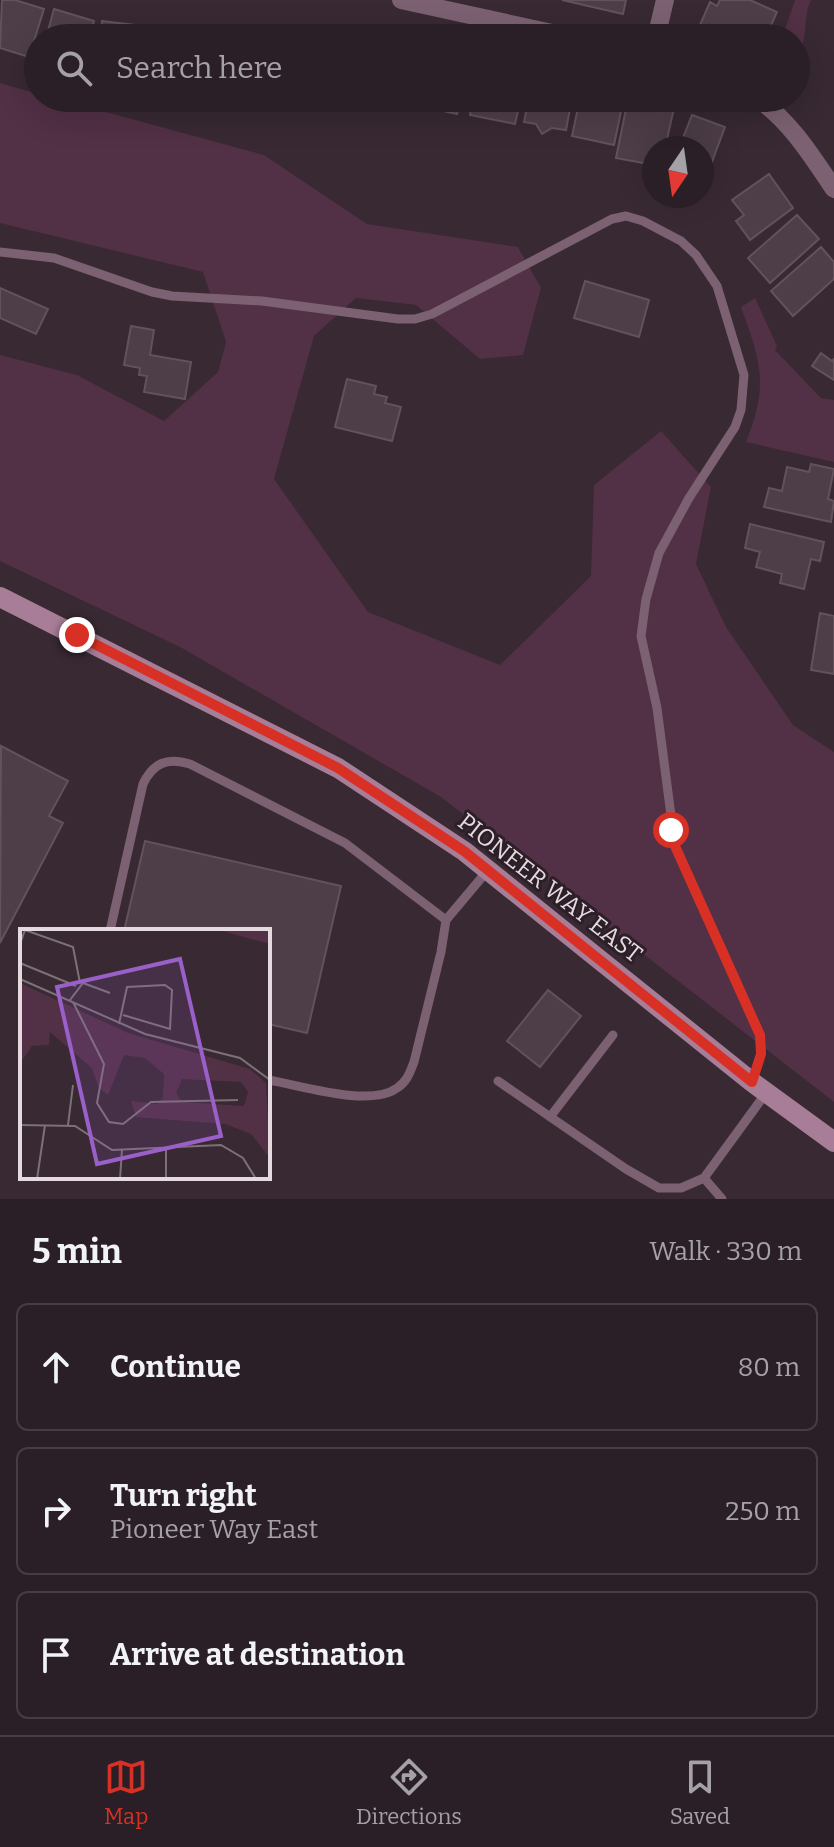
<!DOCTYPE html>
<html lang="en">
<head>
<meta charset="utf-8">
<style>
	:root { --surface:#2a1f26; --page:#362c32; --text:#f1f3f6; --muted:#a5a2a7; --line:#463d43; --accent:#d93025 }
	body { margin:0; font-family:Bitter,serif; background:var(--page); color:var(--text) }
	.compass { position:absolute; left:642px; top:136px; width:72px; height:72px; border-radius:50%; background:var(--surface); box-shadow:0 8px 32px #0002; rotate:193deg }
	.stop { position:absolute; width:24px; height:24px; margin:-18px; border:6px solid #d93025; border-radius:50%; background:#fff }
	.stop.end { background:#d93025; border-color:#fff; box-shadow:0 2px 8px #0008 }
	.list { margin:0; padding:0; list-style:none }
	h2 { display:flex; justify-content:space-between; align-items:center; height:104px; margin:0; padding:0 32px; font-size:34px }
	h2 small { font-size:26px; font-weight:400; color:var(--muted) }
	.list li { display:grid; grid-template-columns:52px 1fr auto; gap:24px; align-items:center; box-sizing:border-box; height:128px; margin:0 16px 16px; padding:0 16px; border:2px solid var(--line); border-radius:12px }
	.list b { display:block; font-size:30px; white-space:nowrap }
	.list p { margin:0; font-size:26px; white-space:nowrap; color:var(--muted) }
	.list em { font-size:26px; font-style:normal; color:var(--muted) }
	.icon { flex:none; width:44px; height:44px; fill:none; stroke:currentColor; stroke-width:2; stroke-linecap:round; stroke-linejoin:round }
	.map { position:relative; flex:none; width:834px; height:1199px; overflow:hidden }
	.search { position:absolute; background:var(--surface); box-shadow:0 8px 32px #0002; left:24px; right:24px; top:24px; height:88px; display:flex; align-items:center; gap:20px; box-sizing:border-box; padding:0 28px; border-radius:44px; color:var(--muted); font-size:30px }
	.sheet { height:536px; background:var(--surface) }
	nav { display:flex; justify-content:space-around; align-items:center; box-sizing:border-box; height:112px; border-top:2px solid var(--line); background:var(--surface); font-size:22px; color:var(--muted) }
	nav a { display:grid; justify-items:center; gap:4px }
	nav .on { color:var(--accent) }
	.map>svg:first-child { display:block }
	.green { fill:#523046 }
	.building { fill:#4e3e48; stroke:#63525c; stroke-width:2 }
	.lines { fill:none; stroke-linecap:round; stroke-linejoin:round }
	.lane { stroke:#7b6171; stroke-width:9 }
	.street { stroke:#7b6171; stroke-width:18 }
	.secondary { stroke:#a77d97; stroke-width:20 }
	.route { stroke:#d93025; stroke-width:10 }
	.labels { text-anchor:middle; stroke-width:6; stroke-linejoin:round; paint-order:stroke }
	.street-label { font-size:24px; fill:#e4dadf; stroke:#2d1f28 }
	.inset-road { fill:none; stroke:#7d7077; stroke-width:2 }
	.view { fill:#9a60c9; fill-opacity:0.15; stroke:#9a60c9; stroke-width:4 }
	.inset-edge { fill:none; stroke:#e4dadf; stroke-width:4 }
</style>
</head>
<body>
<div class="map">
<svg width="834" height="1199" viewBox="0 0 834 1199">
	<rect width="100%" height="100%" fill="#382932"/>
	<path class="green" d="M795 0H811C802 18 810 37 796 58V38H782Z
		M0 83 38 94V98H54L264 155 367 224 518 247 541 288 523 355 480 359 416 305 356 298 314 336 274 479 368 612 500 665 591 576 594 485 661 431 711 487 696 564 726 627 793 725 834 752V1102L441 797 180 647 0 561V355L77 375 164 421 218 372 226 342 203 272 0 223Z
		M755 298 777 346 775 350 821 398 834 400V462L746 442C769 384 761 363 741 307Z"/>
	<path class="building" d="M2 0H15L44 9 29 57 0 48Z
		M562 0H626L623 14Z
		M720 0H750L777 12 767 34 774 38H728L700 25 710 2 717 6Z
		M54 9 94 21 90 38H46Z
		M102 21 143 26 142 38H101Z
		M202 27 244 28V38H202Z
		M152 28 195 30 194 38H152Z
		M252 30 295 31V38H252Z
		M423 98H461L457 114 421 106Z
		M473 98H521L515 124 470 115Z
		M529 98H572L566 130 552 128 542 134 536 124 524 122Z
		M580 98H603L623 102 614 145 572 136Z
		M628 99 674 108 665 148H654V165L616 158Z
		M692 115 725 127 707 175 702 173V148H679Z
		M769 174 793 208 750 240 736 221 744 215 732 200Z
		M797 215 819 239 770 283 748 258Z
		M821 247 834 262V279L793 316 771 291Z
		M585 281 649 300 639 337 574 318Z
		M0 288 48 309 36 334 0 318Z
		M131 326 154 330 150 355 191 362 185 399 144 392 147 376 139 375 140 368 124 365Z
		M821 353 832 361 834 359V380L812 366Z
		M347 379 376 386 374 394 387 397 385 403 401 407 392 441 335 427Z
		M811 464 834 469 828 499 834 501 831 522 764 507 769 488 782 491 787 467 809 472Z
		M750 524 824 542 820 561 811 559 804 589 780 583 782 574 756 567 760 552 745 548Z
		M820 613 834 616V674L811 670Z
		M1 746 68 781 49 816 63 823 0 943Z
		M145 841 341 886 307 1033 268 1024V931H124Z
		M548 990 581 1016 540 1067 507 1041Z"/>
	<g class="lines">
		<path class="lane" d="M0 252 54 258 152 292 172 296 262 301 398 319H415L432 314 612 219 626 216 643 221 681 241 696 255 717 286 744 375 741 410 735 427 689 498 659 553 646 599 641 636 657 708 675 846 760 1035 761 1054 752 1082
			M110 931 143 784C153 763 167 757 190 764L345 843 446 920
			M268 1080C300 1085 370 1108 397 1088 407 1082 410 1072 414 1062L441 952 446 920 488 870
			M498 1081 626 1169 659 1188H681L704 1178 766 1093
			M550 1117 613 1035
			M704 1178 722 1199"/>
		<path class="street" d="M401 0 575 38
			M656 38 665 0
			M757 98C791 122 811 155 834 189"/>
		<path class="secondary" d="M0 597 338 768 464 851 752 1082 834 1142"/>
	</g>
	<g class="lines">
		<path class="route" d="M77 635 338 768 464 851 752 1082 761 1054 760 1035 675 846 671 830"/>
	</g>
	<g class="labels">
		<g class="street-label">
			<text transform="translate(550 888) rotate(38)" y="8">PIONEER WAY EAST</text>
		</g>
	</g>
	<g transform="translate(20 929)">
		<rect width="250" height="250" fill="#382932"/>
		<path d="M195 0 250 2V15ZM0 54 108 104 230 140 246 154 250 229 231 205 205 195 116 188 111 172 138 175 143 168 144 145 125 129 104 126 88 166 79 159 72 139 30 103 29 116 12 117 1 133ZM162 150 221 153 228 163 224 177 162 173 156 164Z" fill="#523046" fill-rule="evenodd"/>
		<path class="inset-road" d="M0 15 5 1 53 18 60 54M0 34 56 57M0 50 125 105 220 129 250 151M50 71 63 54 90 64M53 73 84 135 77 174 89 193 103 195 131 173 218 171M99 95 107 58 145 56 152 61 150 100 103 86M0 196 55 197 92 221 201 216 223 229 236 250M48 196 53 156M17 250 25 196M100 250 102 221M146 250V220"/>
		<path class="view" d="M160 30 201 207 77 235 37 58Z"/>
		<rect width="250" height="250" class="inset-edge"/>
	</g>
</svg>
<svg class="compass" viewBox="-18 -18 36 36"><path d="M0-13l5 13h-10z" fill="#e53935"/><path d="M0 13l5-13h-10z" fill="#a5a2a7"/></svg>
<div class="stop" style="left:671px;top:830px"></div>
<div class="stop end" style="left:77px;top:635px"></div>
<div class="search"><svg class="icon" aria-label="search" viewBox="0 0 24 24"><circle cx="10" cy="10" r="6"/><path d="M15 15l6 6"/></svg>Search here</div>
</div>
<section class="sheet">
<h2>5 min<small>Walk · 330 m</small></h2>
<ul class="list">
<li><svg class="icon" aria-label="ahead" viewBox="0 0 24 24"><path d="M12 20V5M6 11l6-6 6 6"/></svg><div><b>Continue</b></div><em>80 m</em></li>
<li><svg class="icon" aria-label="right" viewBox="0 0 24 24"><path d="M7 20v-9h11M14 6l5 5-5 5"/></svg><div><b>Turn right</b><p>Pioneer Way East</p></div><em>250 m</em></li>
<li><svg class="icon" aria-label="arrive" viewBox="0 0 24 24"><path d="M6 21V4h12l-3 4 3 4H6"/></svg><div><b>Arrive at destination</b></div></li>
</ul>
</section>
<nav>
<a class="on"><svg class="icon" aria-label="map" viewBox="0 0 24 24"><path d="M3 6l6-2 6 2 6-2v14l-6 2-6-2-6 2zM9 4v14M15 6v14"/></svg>Map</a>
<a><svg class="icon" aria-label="directions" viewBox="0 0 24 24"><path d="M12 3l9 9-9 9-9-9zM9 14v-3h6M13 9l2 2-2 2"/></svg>Directions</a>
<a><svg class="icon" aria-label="saved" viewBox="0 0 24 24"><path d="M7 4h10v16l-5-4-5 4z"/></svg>Saved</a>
</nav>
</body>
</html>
